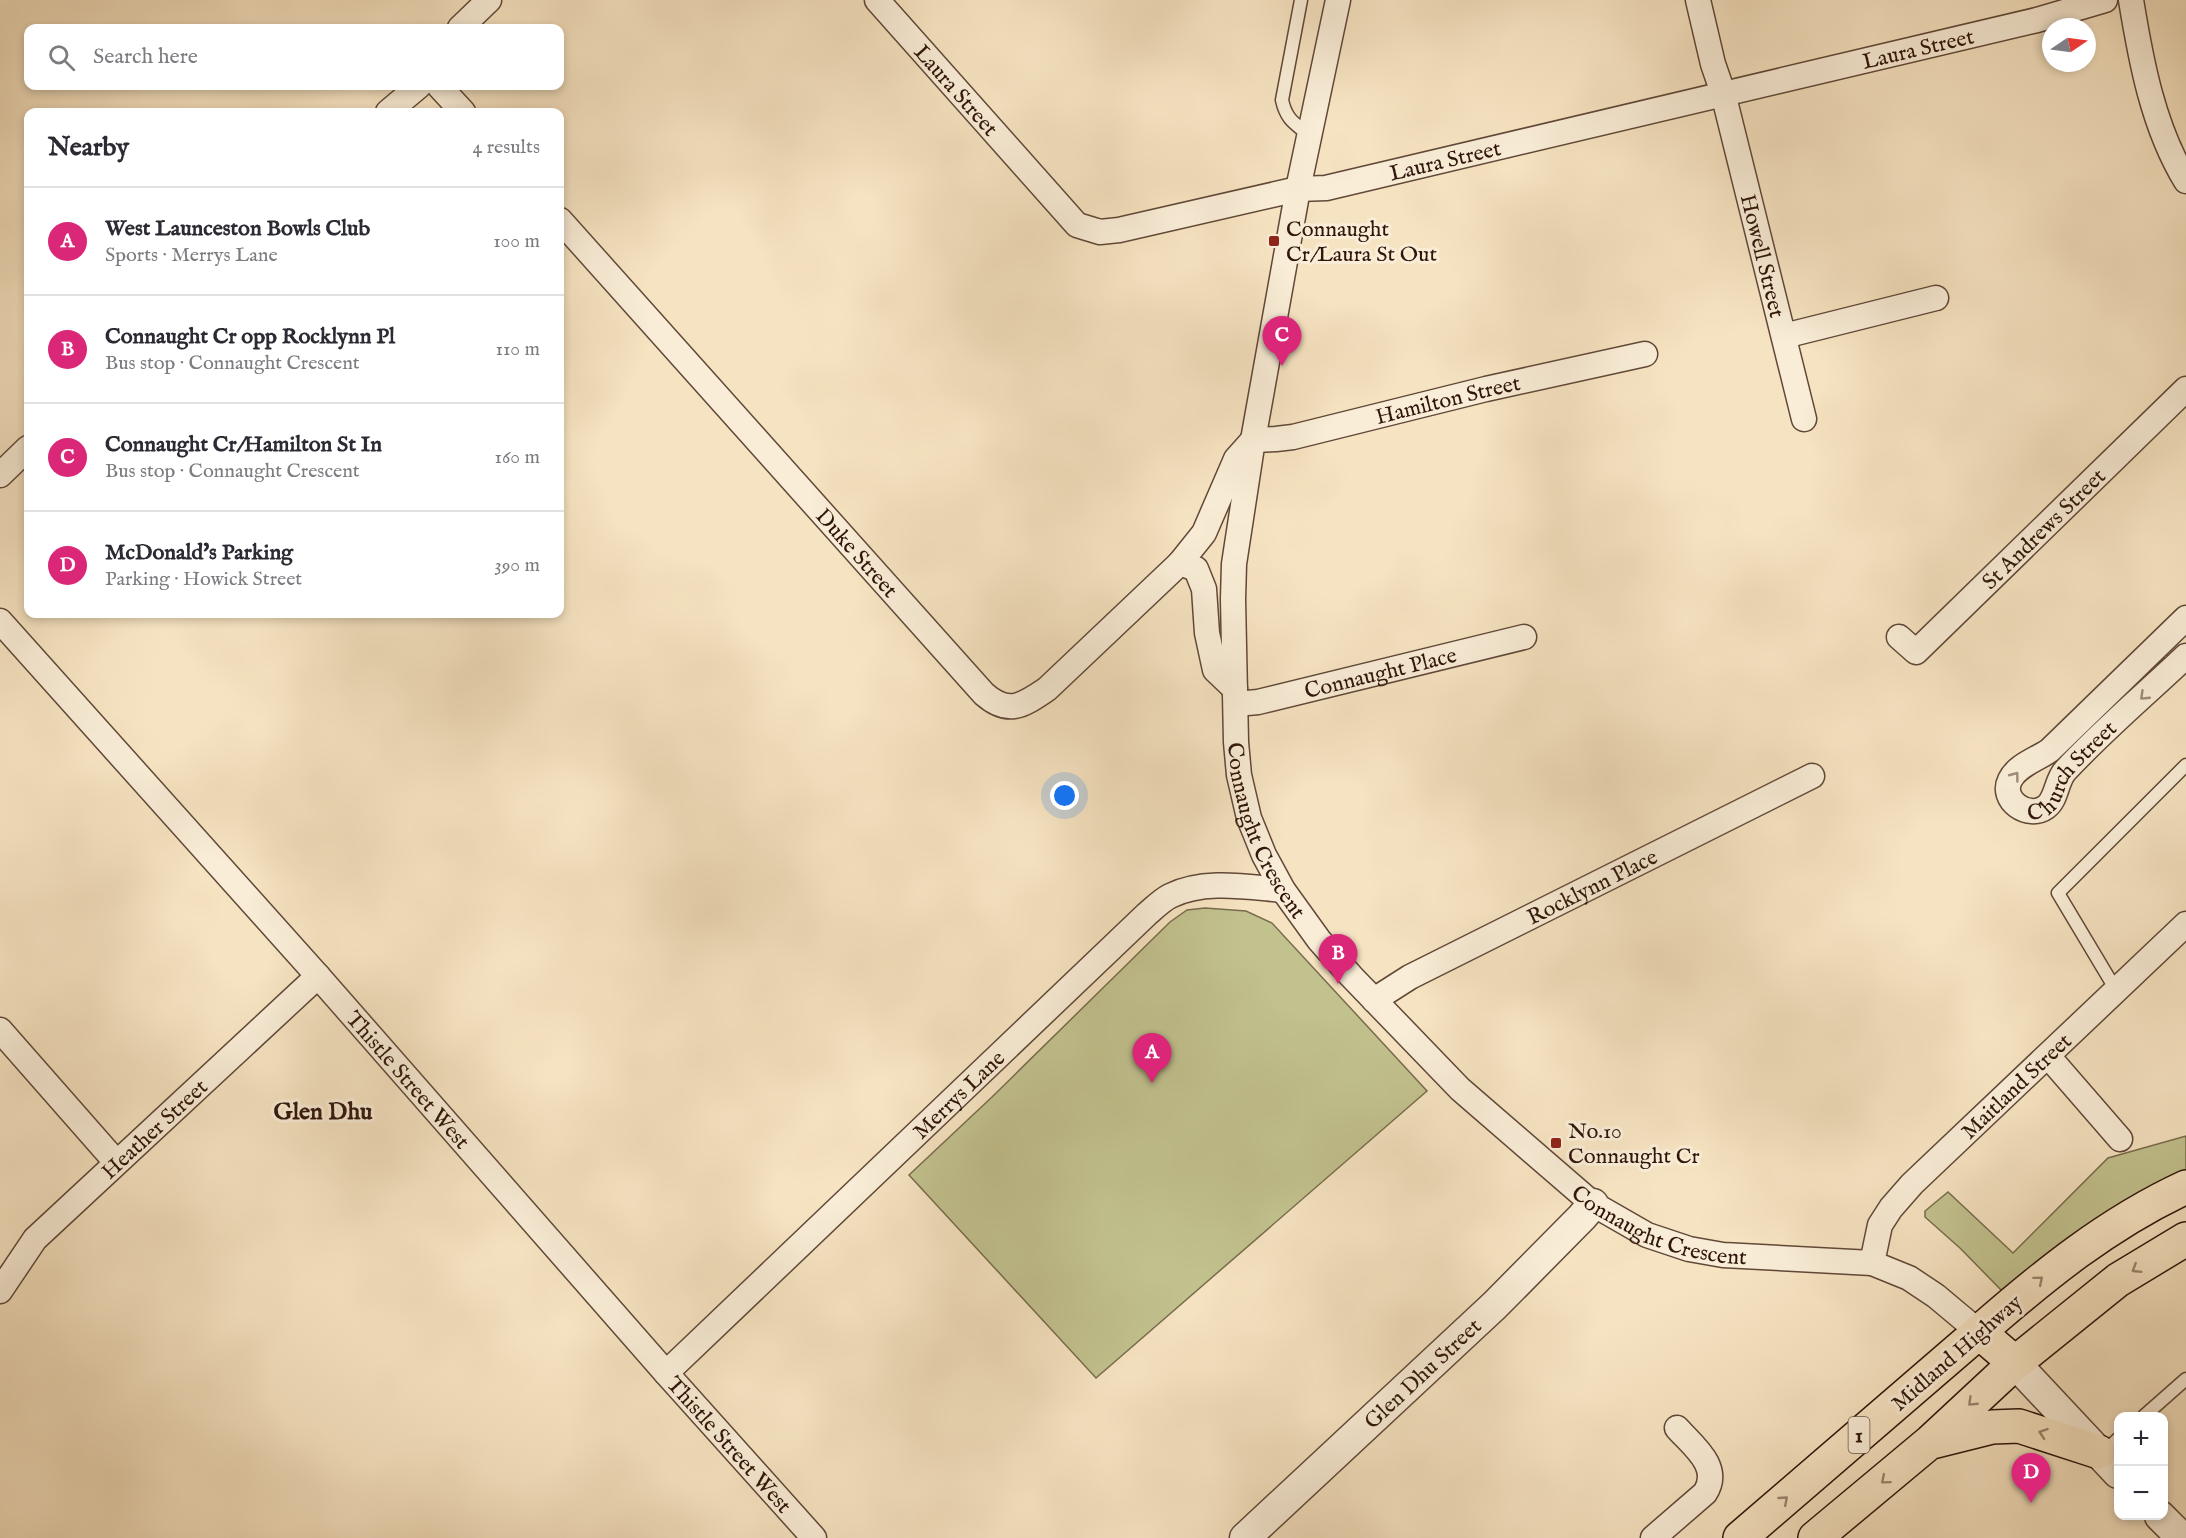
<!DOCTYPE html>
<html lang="en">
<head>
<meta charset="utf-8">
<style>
	:root { --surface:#fff; --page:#f2f2f3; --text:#2b2b33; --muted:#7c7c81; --line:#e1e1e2; --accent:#db2777 }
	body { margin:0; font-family:"IM FELL English",serif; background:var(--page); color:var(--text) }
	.controls { position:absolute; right:18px; bottom:18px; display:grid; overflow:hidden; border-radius:12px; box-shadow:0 3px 9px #0003 }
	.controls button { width:54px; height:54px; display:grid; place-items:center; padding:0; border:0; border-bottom:2px solid var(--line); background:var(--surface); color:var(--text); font:30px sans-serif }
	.compass { position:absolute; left:2042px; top:18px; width:54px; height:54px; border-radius:50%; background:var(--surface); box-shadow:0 3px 9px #0003; rotate:77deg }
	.you { position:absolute; left:1065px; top:796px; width:21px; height:21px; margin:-15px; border:4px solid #fff; border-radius:50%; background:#1a73e8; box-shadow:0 0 0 9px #1a73e833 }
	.badge { display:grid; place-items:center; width:39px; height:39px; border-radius:50%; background:var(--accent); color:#fff; font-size:20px; font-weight:700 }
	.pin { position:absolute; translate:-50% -50px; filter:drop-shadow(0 2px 3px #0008) }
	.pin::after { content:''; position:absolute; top:32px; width:21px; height:18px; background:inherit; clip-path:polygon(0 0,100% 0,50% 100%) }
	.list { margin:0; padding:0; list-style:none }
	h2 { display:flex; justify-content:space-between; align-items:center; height:78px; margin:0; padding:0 24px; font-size:26px }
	h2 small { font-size:20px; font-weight:400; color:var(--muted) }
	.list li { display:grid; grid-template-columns:39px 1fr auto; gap:18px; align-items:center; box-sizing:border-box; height:108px; padding:0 24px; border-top:2px solid var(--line) }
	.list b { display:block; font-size:22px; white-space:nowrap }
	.list p { margin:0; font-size:20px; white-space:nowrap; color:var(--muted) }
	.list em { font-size:20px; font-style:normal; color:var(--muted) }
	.icon { flex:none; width:33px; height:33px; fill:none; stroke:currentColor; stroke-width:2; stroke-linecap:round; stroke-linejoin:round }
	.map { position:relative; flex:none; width:2186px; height:1538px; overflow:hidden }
	.search { position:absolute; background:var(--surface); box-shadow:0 3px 9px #0003; left:24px; top:24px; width:540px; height:66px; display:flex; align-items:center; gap:15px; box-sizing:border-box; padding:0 21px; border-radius:12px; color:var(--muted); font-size:22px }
	.panel { position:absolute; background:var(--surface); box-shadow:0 3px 9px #0003; left:24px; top:108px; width:540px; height:510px; border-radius:12px }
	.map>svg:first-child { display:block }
	.green { fill:#c2c28f; stroke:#786c4c; stroke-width:1.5 }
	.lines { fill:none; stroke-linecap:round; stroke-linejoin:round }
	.service-casing { stroke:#614838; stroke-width:15 }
	.minor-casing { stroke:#614838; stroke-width:27 }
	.tertiary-casing { stroke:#614838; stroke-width:33 }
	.trunk-casing { stroke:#2f150a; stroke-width:36 }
	.motorway-casing { stroke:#2f150a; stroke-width:36 }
	.service { stroke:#f9edd7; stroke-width:12 }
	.minor { stroke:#f9edd7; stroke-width:24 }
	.tertiary { stroke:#f9edd7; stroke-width:30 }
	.trunk { stroke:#f6e3c1; stroke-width:33 }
	.motorway { stroke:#f6e3c1; stroke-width:33 }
	.oneway { stroke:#9e8c7b }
	.oneway2 { stroke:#9c866f }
	.poi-dot { fill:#8f2418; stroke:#f9edd7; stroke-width:2 }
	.labels { text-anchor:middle; stroke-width:6; stroke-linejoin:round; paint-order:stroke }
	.shield { fill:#f9edd7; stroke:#6c5648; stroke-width:1.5 }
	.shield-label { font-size:21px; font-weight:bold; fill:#2f150a }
	.street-label { font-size:22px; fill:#2f150a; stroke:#f9edd7 }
	.poi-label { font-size:22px; fill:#2f150a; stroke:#f9edd7; text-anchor:start }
	.neighbourhood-label { font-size:24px; font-weight:bold; fill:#2f150a; stroke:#f9edd7 }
</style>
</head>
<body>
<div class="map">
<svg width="2186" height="1538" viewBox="0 0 2186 1538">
	<rect width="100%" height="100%" fill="#f6e3c1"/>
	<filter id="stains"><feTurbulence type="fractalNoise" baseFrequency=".00333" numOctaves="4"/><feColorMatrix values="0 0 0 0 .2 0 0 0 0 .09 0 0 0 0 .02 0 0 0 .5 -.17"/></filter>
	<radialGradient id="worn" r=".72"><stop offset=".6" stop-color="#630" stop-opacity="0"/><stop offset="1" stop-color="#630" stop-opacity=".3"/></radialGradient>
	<path class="green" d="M1205 908 1246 911 1272 923 1427 1091 1096 1378 909 1175 992 1097 1170 922 1187 910Z
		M2186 1136V1172L2143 1190 2096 1219 2002 1291 1961 1249 1925 1217V1211L1948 1192 2013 1253 2108 1158Z"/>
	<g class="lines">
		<g class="service-casing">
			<path id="service" d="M1301 0 1282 100C1286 119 1294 123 1309 135
				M2116 990 2058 893 2186 765
				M2144 1416 2186 1379
				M2102 1454 2118 1439"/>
		</g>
		<g class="minor-casing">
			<g id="minor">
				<path id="s1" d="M877 0 1077 225 1100 232 1119 230 1298 189 1326 188 2037 20 2105 0"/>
				<path id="s2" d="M1338 0 1298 189 1253 440 1234 564 1233 599 1236 742 1239 775 1249 818 1264 855 1283 890 1319 940 1351 976 1460 1089 1593 1204 1647 1235 1689 1249 1723 1255 1872 1263 1909 1278 1936 1296 1979 1332"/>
				<path id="s3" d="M1698 0 1713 64 1723 93 1804 419"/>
				<path d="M2131 0C2141 61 2153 127 2186 181"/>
				<path d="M460 28 489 0"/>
				<path d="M439 86 463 112"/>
				<path d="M388 112 419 86"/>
				<path id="s4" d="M560 220 984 694C1009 716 1023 705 1047 689L1180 563 1204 533 1236 459 1253 440 1276 439 1293 437 1486 389 1645 354"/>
				<path d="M1784 336 1936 298"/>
				<path d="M0 475 28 448"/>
				<path d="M1180 563 1196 569 1204 589 1207 633 1215 670 1235 689"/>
				<path id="s5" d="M2186 618 2050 750C2038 759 2017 765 2010 780 2000 800 2028 820 2046 807 2057 799 2056 781 2065 771 2103 730 2146 694 2186 656"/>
				<path id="s6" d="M0 621 318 976 666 1373 814 1538"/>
				<path id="s7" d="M1899 637 1916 652 2186 389"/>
				<path id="s8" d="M1236 704 1258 702 1524 637"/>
				<path id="s9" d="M1374 1000 1410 977 1812 776"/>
				<path d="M0 1030 116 1162"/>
				<path d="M2048 1056 2120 1139"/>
				<path id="s10" d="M1872 1263 1880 1225 1891 1208 1912 1184 2186 924"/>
				<path id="s11" d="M0 1291 35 1239 318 976"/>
				<path id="s12" d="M666 1373 1147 914C1154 908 1162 900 1170 896 1204 879 1247 887 1283 890"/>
				<path d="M1653 1538 1705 1493C1722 1467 1693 1446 1677 1428"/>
			</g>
		</g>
		<g class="tertiary-casing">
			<g id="tertiary">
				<path d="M2015 1363 2118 1473"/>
				<path d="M2160 1516 2182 1538"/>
				<path id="s13" d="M1245 1538 1495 1305 1582 1217 1593 1204"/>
			</g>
		</g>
		<g class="trunk-casing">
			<path id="trunk" d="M2186 1187C2108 1223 2043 1276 1979 1332L2015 1363 2118 1280 2186 1239"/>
		</g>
		<g class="motorway-casing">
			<path id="motorway" d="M1932 1442 1992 1427 2019 1426 2099 1452
				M1740 1538 1979 1332
				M1815 1538 1930 1442 2015 1363"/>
		</g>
		<use href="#service" class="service"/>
		<use href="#minor" class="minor"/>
		<use href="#tertiary" class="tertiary"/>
		<use href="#trunk" class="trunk"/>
		<use href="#motorway" class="motorway"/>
	</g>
	<defs><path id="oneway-chevron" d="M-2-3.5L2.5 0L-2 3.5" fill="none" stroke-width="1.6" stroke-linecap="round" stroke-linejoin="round" transform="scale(1.5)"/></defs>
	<g class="oneway">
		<use href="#oneway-chevron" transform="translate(2144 696) rotate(136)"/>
		<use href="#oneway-chevron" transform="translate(2015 776) rotate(-53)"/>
	</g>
	<g class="oneway2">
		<use href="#oneway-chevron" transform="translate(2136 1269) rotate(148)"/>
		<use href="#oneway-chevron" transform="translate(2039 1280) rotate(-40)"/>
		<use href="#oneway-chevron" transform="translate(1972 1402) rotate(136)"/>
		<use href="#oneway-chevron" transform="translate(2043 1433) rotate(-161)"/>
		<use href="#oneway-chevron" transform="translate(1885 1480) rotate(140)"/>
		<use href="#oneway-chevron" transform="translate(1784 1500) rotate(-41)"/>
	</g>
	<g class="poi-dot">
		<rect x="1268" y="235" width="12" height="12" rx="3"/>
		<rect x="1550" y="1137" width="12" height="12" rx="3"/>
	</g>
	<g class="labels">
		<rect class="shield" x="1848.5" y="1417" width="21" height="36" rx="4.5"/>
		<g class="shield-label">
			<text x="1859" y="1442">1</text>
		</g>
		<g class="street-label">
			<text dy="8" stroke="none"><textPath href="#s1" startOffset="1164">Laura Street</textPath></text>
			<text dy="8" stroke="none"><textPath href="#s1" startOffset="120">Laura Street</textPath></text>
			<text dy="8" stroke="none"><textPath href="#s1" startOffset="678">Laura Street</textPath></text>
			<text dy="8" stroke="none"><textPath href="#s3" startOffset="264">Howell Street</textPath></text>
			<text dy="8" stroke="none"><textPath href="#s4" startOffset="1234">Hamilton Street</textPath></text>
			<text dy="8" stroke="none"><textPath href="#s7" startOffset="200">St Andrews Street</textPath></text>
			<text dy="8" stroke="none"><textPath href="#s4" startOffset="446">Duke Street</textPath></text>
			<text dy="8" stroke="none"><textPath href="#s8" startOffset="148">Connaught Place</textPath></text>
			<text dy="8" stroke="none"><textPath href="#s5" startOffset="344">Church Street</textPath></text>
			<text dy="8" stroke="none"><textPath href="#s2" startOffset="846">Connaught Crescent</textPath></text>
			<text dy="8" stroke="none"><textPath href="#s9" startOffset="246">Rocklynn Place</textPath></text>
			<text dy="8" stroke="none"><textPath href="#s6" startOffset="614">Thistle Street West</textPath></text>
			<text dy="8" stroke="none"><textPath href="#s10" startOffset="234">Maitland Street</textPath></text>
			<text dy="8" stroke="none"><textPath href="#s12" startOffset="404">Merrys Lane</textPath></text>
			<text dy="8" stroke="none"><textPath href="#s11" startOffset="225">Heather Street</textPath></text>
			<text dy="8" stroke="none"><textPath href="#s2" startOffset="1422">Connaught Crescent</textPath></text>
			<text transform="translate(1956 1352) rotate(-41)" y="8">Midland Highway</text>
			<text dy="8" stroke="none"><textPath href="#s13" startOffset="242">Glen Dhu Street</textPath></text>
			<text dy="8" stroke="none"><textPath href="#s6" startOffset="1100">Thistle Street West</textPath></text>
		</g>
		<g class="poi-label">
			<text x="1286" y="236">Connaught<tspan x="1286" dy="25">Cr/Laura St Out</tspan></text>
			<text x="1568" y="1138">No.10<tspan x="1568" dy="25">Connaught Cr</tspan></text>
		</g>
		<g class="neighbourhood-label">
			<text x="323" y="1119">Glen Dhu</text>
		</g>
	</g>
	<rect width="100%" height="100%" filter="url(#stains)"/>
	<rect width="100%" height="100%" fill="url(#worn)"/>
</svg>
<div class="controls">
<button>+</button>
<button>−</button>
</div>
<svg class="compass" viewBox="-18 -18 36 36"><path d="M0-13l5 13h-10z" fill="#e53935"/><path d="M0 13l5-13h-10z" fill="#7c7c81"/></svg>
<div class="you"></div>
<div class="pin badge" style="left:1152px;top:1083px">A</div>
<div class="pin badge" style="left:1338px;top:984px">B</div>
<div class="pin badge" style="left:1282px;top:366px">C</div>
<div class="pin badge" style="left:2031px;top:1503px">D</div>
<div class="search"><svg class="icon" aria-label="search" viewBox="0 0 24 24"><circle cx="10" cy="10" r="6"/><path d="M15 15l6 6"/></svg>Search here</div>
<section class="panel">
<h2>Nearby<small>4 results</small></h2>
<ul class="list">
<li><span class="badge">A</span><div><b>West Launceston Bowls Club</b><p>Sports · Merrys Lane</p></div><em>100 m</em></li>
<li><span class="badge">B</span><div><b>Connaught Cr opp Rocklynn Pl</b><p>Bus stop · Connaught Crescent</p></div><em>110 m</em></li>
<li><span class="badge">C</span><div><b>Connaught Cr/Hamilton St In</b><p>Bus stop · Connaught Crescent</p></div><em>160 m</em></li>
<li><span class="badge">D</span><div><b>McDonald's Parking</b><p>Parking · Howick Street</p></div><em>390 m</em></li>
</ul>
</section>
</div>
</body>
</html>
